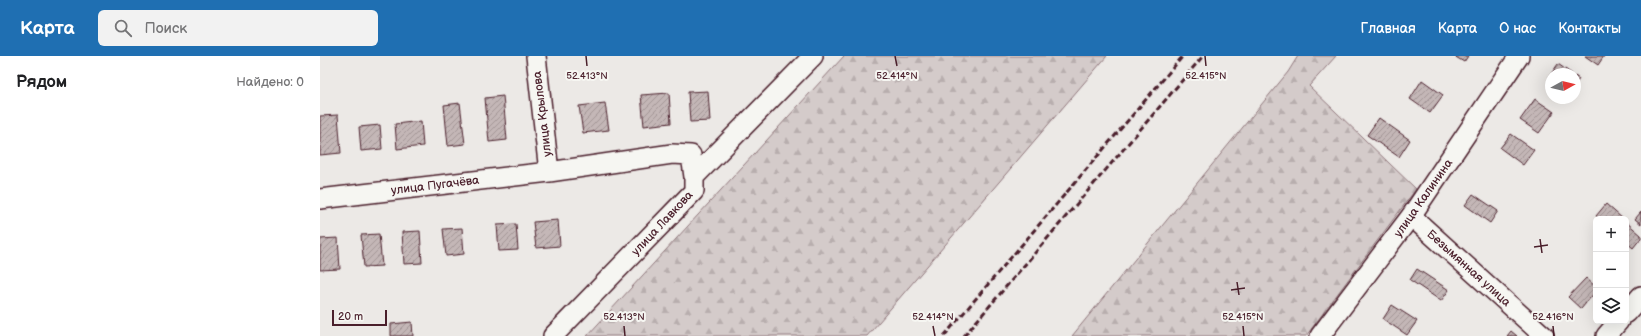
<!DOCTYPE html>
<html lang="ru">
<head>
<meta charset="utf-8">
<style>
	:root { --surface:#fff; --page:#f2f2f2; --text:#202124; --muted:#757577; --line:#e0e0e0; --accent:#1f6fb2 }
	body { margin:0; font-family:"Balsamiq Sans",sans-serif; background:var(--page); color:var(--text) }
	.controls { position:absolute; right:12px; bottom:12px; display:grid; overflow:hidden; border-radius:6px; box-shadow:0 4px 16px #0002 }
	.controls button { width:36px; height:36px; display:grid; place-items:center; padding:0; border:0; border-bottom:1px solid var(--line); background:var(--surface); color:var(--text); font:20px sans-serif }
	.compass { position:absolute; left:1225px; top:12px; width:36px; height:36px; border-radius:50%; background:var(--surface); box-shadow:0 4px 16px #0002; rotate:82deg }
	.scale { position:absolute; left:12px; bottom:10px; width:55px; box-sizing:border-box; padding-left:4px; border:2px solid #4a1f2b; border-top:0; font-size:11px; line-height:14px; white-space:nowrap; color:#4a1f2b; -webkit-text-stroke:3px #f6f6f2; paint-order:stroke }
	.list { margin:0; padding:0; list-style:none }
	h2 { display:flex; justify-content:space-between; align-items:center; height:52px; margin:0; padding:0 16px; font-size:17px }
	h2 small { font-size:13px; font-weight:400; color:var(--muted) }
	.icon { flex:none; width:22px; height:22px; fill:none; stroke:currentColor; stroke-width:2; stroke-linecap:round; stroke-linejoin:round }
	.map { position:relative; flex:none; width:1321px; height:280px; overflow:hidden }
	header { display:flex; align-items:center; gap:24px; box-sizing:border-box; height:56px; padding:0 20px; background:var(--accent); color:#fff }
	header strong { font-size:19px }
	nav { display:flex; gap:22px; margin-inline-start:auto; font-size:14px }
	.search { width:280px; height:36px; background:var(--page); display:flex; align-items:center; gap:10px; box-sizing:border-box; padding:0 14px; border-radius:6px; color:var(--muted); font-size:15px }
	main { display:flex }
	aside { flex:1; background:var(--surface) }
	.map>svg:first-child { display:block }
	.forest { fill:url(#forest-firs); stroke:#8f757a }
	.building { fill:url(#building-hatch); stroke:#4a1f2b }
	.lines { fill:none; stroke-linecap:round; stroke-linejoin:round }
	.street-casing { stroke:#4a1f2b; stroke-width:22 }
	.street { stroke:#f6f6f2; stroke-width:19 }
	.rail { stroke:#4a1f2b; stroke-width:3; stroke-dasharray:6 3; stroke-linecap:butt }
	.ticks { fill:none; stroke:#4a1f2b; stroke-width:1.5 }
	.labels { text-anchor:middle; stroke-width:4; stroke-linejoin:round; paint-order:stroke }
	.street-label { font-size:12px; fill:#4a1f2b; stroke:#f6f6f2 }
	.ticks-label { font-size:10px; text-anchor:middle; fill:#4a1f2b; stroke:#f6f6f2; stroke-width:4; stroke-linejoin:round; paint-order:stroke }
</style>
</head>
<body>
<header>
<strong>Карта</strong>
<div class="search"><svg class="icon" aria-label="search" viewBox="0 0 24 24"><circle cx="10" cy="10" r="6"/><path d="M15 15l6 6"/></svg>Поиск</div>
<nav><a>Главная</a><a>Карта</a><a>О нас</a><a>Контакты</a></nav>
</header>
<main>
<aside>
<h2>Рядом<small>Найдено: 0</small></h2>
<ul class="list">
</ul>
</aside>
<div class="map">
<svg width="1321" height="280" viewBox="0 0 1321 280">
	<defs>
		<pattern id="forest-firs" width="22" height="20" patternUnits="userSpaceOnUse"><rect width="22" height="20" fill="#d4cbca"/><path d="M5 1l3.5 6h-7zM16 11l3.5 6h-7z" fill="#b8aeae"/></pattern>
		<pattern id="building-hatch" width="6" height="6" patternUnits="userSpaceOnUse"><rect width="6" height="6" fill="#c4b7b7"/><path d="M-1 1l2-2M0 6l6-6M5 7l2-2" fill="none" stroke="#a19495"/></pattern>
	</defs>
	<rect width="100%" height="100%" fill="#ece9e6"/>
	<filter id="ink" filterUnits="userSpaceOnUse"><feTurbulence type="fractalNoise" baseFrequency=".025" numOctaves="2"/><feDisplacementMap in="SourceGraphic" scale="8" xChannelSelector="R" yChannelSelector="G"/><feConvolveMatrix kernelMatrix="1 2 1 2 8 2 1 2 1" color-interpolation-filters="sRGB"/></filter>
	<g filter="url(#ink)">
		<path class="forest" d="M524 0H787L547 280H267Z
			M978 0H1016L989 30 1096 133 986 280H752L968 16Z"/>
		<path class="building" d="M1134 0H1148L1144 6Z
			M1265 0H1284L1278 9Z
			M1238 8 1252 18H1231V22L1229 21Z
			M1255 20 1259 23 1255 29Z
			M1102 24 1123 39 1110 57 1090 43Z
			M388 35 390 65 370 66 368 36Z
			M349 37 351 67 324 70 321 39Z
			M183 40 187 84 169 86 165 42Z
			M1215 43 1234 56 1219 77 1200 64Z
			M140 47 145 88 128 90 124 49Z
			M285 47 289 74 263 77 259 50Z
			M18 59 21 97 0 99V60Z
			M1059 62 1090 84 1079 101 1047 79Z
			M101 65 103 90 77 93 75 68Z
			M60 69 62 93 41 95 39 71Z
			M1191 78 1214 94 1203 109 1180 92Z
			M1153 138 1178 155 1170 167 1145 149Z
			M1286 148 1303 163H1280L1276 160Z
			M1321 156V168L1315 163Z
			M238 164 240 190 216 192 213 166Z
			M1306 166 1321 179V182L1313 192 1306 186Z
			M196 168 198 194 179 195 177 169Z
			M142 172 144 198 126 200 123 173Z
			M100 175 102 207 84 208 82 176Z
			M59 178 62 210 44 211 41 179Z
			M18 182 20 213 0 214V183Z
			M1097 213 1129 234 1121 245 1090 224Z
			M1266 222 1276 231V235L1261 253 1248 241Z
			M1072 249 1097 265 1087 279 1063 263Z
			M92 266 93 280H71V268Z
			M1191 275 1197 280H1187Z"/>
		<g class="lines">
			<g class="street-casing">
				<path id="street" d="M216 0 229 116
					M0 143 229 116 352 98 371 99 374 121
					M1091 160 1224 280
					M1306 257 1321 240
					M233 280 374 135V121L493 0
					M1000 280 1091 160 1199 0
					M1286 280 1299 265"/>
			</g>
			<use href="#street" class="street"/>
			<path class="rail" d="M624 280 863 0
				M644 280 883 0"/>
		</g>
	</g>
	<path class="ticks" d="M266 0 267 10M575 0 577 10M885 0 886 10M1220 183 1222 197M1214 191 1228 189M917 226 919 239M911 234 925 232M304 270 305 280M613 270 615 280M923 270 924 280M1233 270 1234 280"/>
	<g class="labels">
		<g class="street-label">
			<text transform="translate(222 58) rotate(-97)" y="4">улица Крылова</text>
			<text transform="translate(115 129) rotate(-7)" y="4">улица Пугачёва</text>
			<text transform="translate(1103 142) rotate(-55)" y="4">улица Калинина</text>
			<text transform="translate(342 167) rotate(-47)" y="4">улица Лавкова</text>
			<text transform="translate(1149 212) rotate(42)" y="4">Безымянная улица</text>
		</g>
	</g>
	<g class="ticks-label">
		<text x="267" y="23">52.413°N</text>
		<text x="577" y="23">52.414°N</text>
		<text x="886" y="23">52.415°N</text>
		<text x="304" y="264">52.413°N</text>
		<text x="613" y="264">52.414°N</text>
		<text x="923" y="264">52.415°N</text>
		<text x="1233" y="264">52.416°N</text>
	</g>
</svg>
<div class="controls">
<button>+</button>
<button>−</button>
<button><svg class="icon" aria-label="layers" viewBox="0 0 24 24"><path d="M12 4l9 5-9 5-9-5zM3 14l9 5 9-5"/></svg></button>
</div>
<svg class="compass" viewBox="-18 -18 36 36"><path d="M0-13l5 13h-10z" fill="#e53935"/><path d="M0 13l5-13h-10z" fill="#757577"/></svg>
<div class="scale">20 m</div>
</div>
</main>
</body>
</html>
